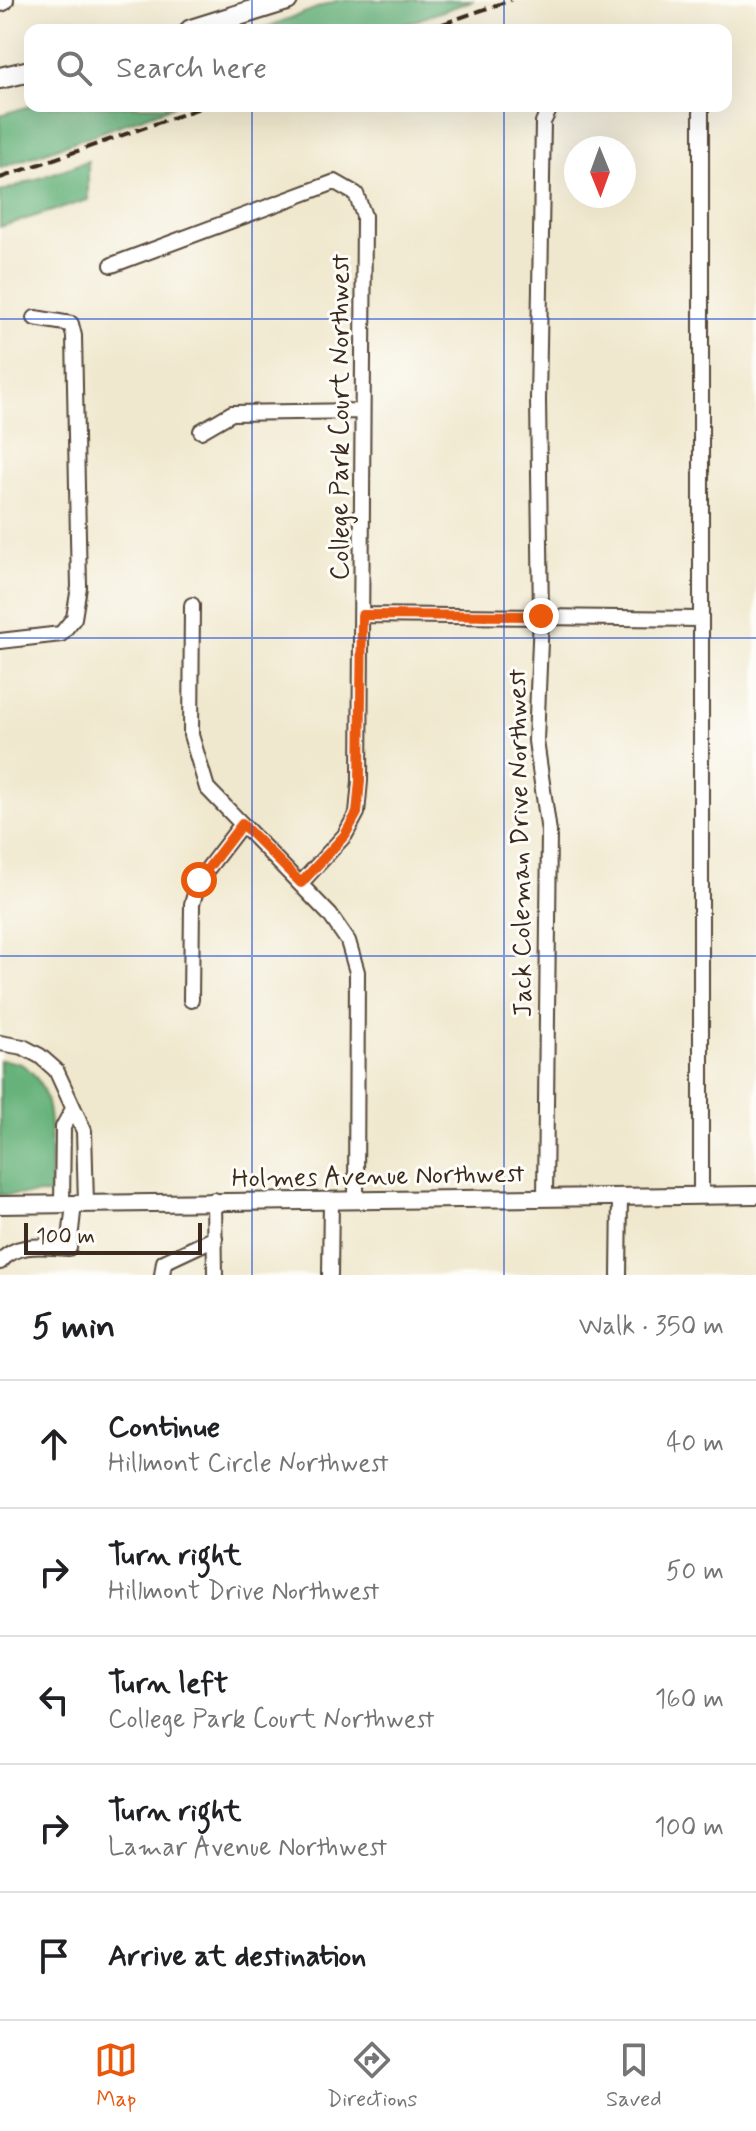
<!DOCTYPE html>
<html lang="en">
<head>
<meta charset="utf-8">
<style>
	:root { --surface:#fff; --page:#f6f6f6; --text:#202124; --muted:#757577; --line:#e0e0e0; --accent:#ea580c }
	body { margin:0; font-family:Mynerve,sans-serif; background:var(--page); color:var(--text) }
	.compass { position:absolute; left:564px; top:136px; width:72px; height:72px; border-radius:50%; background:var(--surface); box-shadow:0 8px 32px #0002; rotate:179deg }
	.scale { position:absolute; left:24px; bottom:20px; width:178px; box-sizing:border-box; padding-left:8px; border:4px solid #3b2a1e; border-top:0; font-size:22px; line-height:28px; white-space:nowrap; color:#3b2a1e; -webkit-text-stroke:6px #fdfcf7; paint-order:stroke }
	.stop { position:absolute; width:24px; height:24px; margin:-18px; border:6px solid #ea580c; border-radius:50%; background:#fff }
	.stop.end { background:#ea580c; border-color:#fff; box-shadow:0 2px 8px #0008 }
	.list { margin:0; padding:0; list-style:none }
	h2 { display:flex; justify-content:space-between; align-items:center; height:104px; margin:0; padding:0 32px; font-size:34px }
	h2 small { font-size:26px; font-weight:400; color:var(--muted) }
	.list li { display:grid; grid-template-columns:52px 1fr auto; gap:24px; align-items:center; box-sizing:border-box; height:128px; padding:0 32px; border-top:2px solid var(--line) }
	.list b { display:block; font-size:30px; white-space:nowrap }
	.list p { margin:0; font-size:26px; white-space:nowrap; color:var(--muted) }
	.list em { font-size:26px; font-style:normal; color:var(--muted) }
	.icon { flex:none; width:44px; height:44px; fill:none; stroke:currentColor; stroke-width:2; stroke-linecap:round; stroke-linejoin:round }
	.map { position:relative; flex:none; width:756px; height:1275px; overflow:hidden }
	.search { position:absolute; background:var(--surface); box-shadow:0 8px 32px #0002; left:24px; right:24px; top:24px; height:88px; display:flex; align-items:center; gap:20px; box-sizing:border-box; padding:0 28px; border-radius:16px; color:var(--muted); font-size:30px }
	.sheet { height:744px; background:var(--surface) }
	nav { display:flex; justify-content:space-around; align-items:center; box-sizing:border-box; height:112px; border-top:2px solid var(--line); background:var(--surface); font-size:22px; color:var(--muted) }
	nav a { display:grid; justify-items:center; gap:4px }
	nav .on { color:var(--accent) }
	.map>svg:first-child { display:block }
	.forest { fill:#66b27a; stroke:#506e4c; stroke-width:2 }
	.lines { fill:none; stroke-linecap:round; stroke-linejoin:round }
	.minor-casing { stroke:#564638; stroke-width:18 }
	.major-casing { stroke:#564638; stroke-width:20 }
	.highway-casing { stroke:#564638; stroke-width:24 }
	.minor { stroke:#fff; stroke-width:14 }
	.major { stroke:#fff; stroke-width:16 }
	.highway { stroke:#fff; stroke-width:20 }
	.rail { stroke:#3b2a1e; stroke-width:4; stroke-dasharray:12 6; stroke-linecap:butt }
	.route { stroke:#ea580c; stroke-width:10 }
	.grid { fill:none; stroke:#1d4ed8; stroke-width:2; stroke-opacity:0.55 }
	.labels { text-anchor:middle; stroke-width:6; stroke-linejoin:round; paint-order:stroke }
	.street-label { font-size:26px; fill:#3b2a1e; stroke:#fdfcf7 }
</style>
</head>
<body>
<div class="map">
<svg width="756" height="1275" viewBox="0 0 756 1275">
	<rect width="100%" height="100%" fill="#fdfcf7"/>
	<filter id="ink" filterUnits="userSpaceOnUse"><feTurbulence type="fractalNoise" baseFrequency=".0125" numOctaves="2"/><feDisplacementMap in="SourceGraphic" scale="16" xChannelSelector="R" yChannelSelector="G"/><feConvolveMatrix kernelMatrix="1 2 1 2 8 2 1 2 1" color-interpolation-filters="sRGB"/></filter>
	<filter id="wash" filterUnits="userSpaceOnUse"><feTurbulence type="fractalNoise" baseFrequency=".006" numOctaves="4" result="noise"/><feDisplacementMap in="SourceGraphic" scale="32" xChannelSelector="R" yChannelSelector="G"/><feGaussianBlur stdDeviation="1.8" result="paint"/><feColorMatrix in="noise" values="0 0 0 0 0 0 0 0 0 0 0 0 0 0 0 0 0 1.4 0 .05"/><feComposite in="paint" operator="in"/></filter>
	<g filter="url(#wash)">
		<rect width="100%" height="100%" fill="#f0e8ce"/>
		<path class="forest" d="M338 0H474L389 30H259Z
			M30 106H174L0 168V115Z
			M88 161V200L0 227V192Z
			M0 1060C8 1061 18 1061 24 1066 60 1089 49 1155 50 1194L0 1195Z"/>
	</g>
	<g filter="url(#ink)">
		<g class="lines">
			<g class="minor-casing">
				<path id="minor" d="M701 106V1196
					M112 265 335 182 356 194 364 216 360 781 357 813 345 835 301 883
					M201 431 232 413 362 411
					M192 605 191 735 207 788 330 915 348 941 357 972 356 1199
					M362 615 700 619
					M0 641 61 634 74 618 79 587 74 336 71 324 35 318
					M191 1000 192 904 199 880 242 824
					M0 1043 23 1047 40 1056 56 1070 84 1131 86 1203
					M545 1197 549 832 536 741 541 616 538 400 543 122 551 106
					M214 1200 215 1275
					M62 1203 63 1127 73 1109
					M0 1262C17 1241 46 1247 69 1248L74 1204
					M162 1275 164 1262 215 1238
					M330 1275 331 1200
					M619 1275 620 1197"/>
			</g>
			<g class="major-casing">
				<path id="major" d="M0 1205 756 1195"/>
			</g>
			<g class="highway-casing">
				<path id="highway" d="M0 1 3 0
					M191 30 287 0
					M0 78 30 71"/>
			</g>
			<use href="#minor" class="minor"/>
			<use href="#major" class="major"/>
			<use href="#highway" class="highway"/>
			<path class="rail" d="M425 30 511 0
				M0 178 206 106"/>
		</g>
	</g>
	<g class="lines" filter="url(#ink)">
		<path class="route" d="M199 880 242 824 301 883 345 835 357 813 360 781 362 615 541 616"/>
	</g>
	<path class="grid" d="M252 0V30M504 0V30M252 106V1275M504 106V1275M0 319H756M0 638H756M0 956H756"/>
	<g class="labels">
		<g class="street-label">
			<text transform="translate(339 417) rotate(-90)" y="9">College Park Court Northwest</text>
			<text transform="translate(519 843) rotate(-91)" y="9">Jack Coleman Drive Northwest</text>
			<text transform="translate(378 1175) rotate(-1)" y="9">Holmes Avenue Northwest</text>
		</g>
	</g>
</svg>
<svg class="compass" viewBox="-18 -18 36 36"><path d="M0-13l5 13h-10z" fill="#e53935"/><path d="M0 13l5-13h-10z" fill="#757577"/></svg>
<div class="scale">100 m</div>
<div class="stop" style="left:199px;top:880px"></div>
<div class="stop end" style="left:541px;top:616px"></div>
<div class="search"><svg class="icon" aria-label="search" viewBox="0 0 24 24"><circle cx="10" cy="10" r="6"/><path d="M15 15l6 6"/></svg>Search here</div>
</div>
<section class="sheet">
<h2>5 min<small>Walk · 350 m</small></h2>
<ul class="list">
<li><svg class="icon" aria-label="ahead" viewBox="0 0 24 24"><path d="M12 20V5M6 11l6-6 6 6"/></svg><div><b>Continue</b><p>Hillmont Circle Northwest</p></div><em>40 m</em></li>
<li><svg class="icon" aria-label="right" viewBox="0 0 24 24"><path d="M7 20v-9h11M14 6l5 5-5 5"/></svg><div><b>Turn right</b><p>Hillmont Drive Northwest</p></div><em>50 m</em></li>
<li><svg class="icon" aria-label="left" viewBox="0 0 24 24"><path d="M17 20v-9H6M10 6l-5 5 5 5"/></svg><div><b>Turn left</b><p>College Park Court Northwest</p></div><em>160 m</em></li>
<li><svg class="icon" aria-label="right" viewBox="0 0 24 24"><path d="M7 20v-9h11M14 6l5 5-5 5"/></svg><div><b>Turn right</b><p>Lamar Avenue Northwest</p></div><em>100 m</em></li>
<li><svg class="icon" aria-label="arrive" viewBox="0 0 24 24"><path d="M6 21V4h12l-3 4 3 4H6"/></svg><div><b>Arrive at destination</b></div></li>
</ul>
</section>
<nav>
<a class="on"><svg class="icon" aria-label="map" viewBox="0 0 24 24"><path d="M3 6l6-2 6 2 6-2v14l-6 2-6-2-6 2zM9 4v14M15 6v14"/></svg>Map</a>
<a><svg class="icon" aria-label="directions" viewBox="0 0 24 24"><path d="M12 3l9 9-9 9-9-9zM9 14v-3h6M13 9l2 2-2 2"/></svg>Directions</a>
<a><svg class="icon" aria-label="saved" viewBox="0 0 24 24"><path d="M7 4h10v16l-5-4-5 4z"/></svg>Saved</a>
</nav>
</body>
</html>
